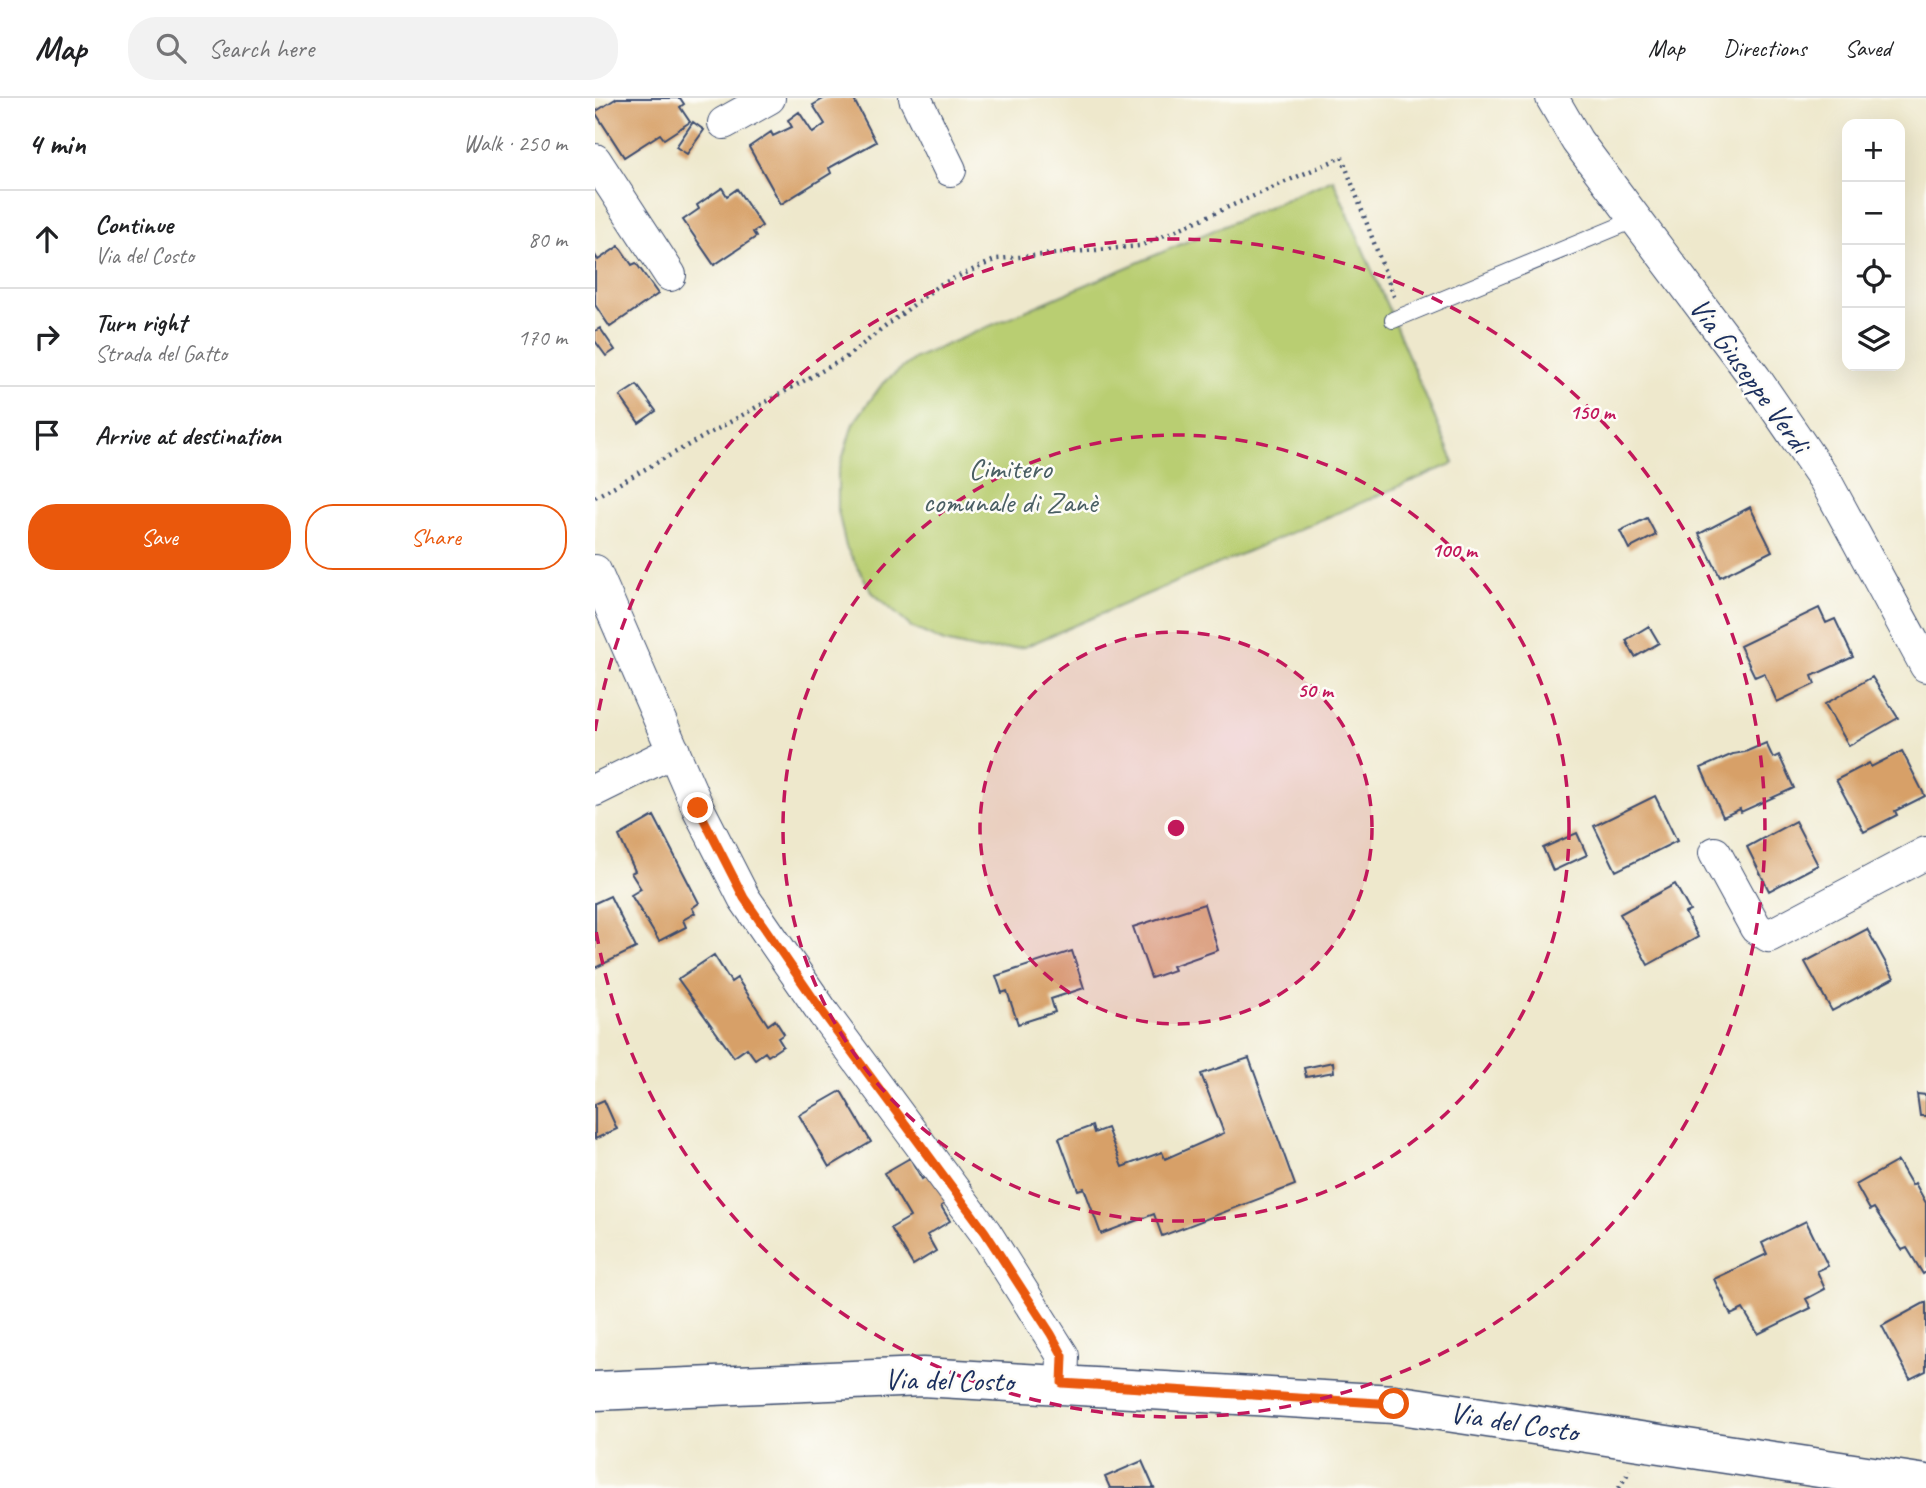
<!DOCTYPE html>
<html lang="en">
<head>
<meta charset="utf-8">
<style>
	:root { --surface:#fff; --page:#f2f2f2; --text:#202124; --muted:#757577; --line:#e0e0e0; --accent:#ea580c }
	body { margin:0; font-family:Caveat,sans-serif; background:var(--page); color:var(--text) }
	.controls { position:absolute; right:21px; top:21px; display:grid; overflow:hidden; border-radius:14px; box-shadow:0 7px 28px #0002 }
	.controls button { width:63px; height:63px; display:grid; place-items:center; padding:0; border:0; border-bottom:2px solid var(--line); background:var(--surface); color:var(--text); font:35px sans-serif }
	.stop { position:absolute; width:21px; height:21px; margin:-16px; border:5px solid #ea580c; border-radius:50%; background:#fff }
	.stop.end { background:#ea580c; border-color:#fff; box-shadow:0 2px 7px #0008 }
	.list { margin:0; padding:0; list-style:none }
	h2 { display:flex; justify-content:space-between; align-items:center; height:91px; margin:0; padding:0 28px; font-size:30px }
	h2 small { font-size:23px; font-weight:400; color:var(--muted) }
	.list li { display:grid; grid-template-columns:46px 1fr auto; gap:21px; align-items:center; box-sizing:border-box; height:98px; padding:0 28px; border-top:2px solid var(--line) }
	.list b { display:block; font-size:26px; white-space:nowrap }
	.list p { margin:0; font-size:23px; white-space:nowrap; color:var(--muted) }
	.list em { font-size:23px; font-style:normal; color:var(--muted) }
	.actions { display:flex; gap:14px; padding:21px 28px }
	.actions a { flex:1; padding:16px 0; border:2px solid var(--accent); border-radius:28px; text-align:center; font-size:24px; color:var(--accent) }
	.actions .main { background:var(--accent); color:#fff }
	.icon { flex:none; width:38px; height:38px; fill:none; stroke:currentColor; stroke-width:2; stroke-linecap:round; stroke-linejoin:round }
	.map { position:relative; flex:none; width:1331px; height:1390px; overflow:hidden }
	header { display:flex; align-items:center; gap:42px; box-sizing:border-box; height:98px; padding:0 35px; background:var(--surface); border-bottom:2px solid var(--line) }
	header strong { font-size:33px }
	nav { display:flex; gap:38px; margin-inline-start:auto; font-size:24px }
	.search { width:490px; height:63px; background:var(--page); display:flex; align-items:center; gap:18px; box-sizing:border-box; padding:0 24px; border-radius:28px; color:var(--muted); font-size:26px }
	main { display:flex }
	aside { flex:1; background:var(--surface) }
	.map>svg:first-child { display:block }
	.green { fill:#b9ce72; stroke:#6a7e68; stroke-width:2 }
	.building { fill:#d7a067 }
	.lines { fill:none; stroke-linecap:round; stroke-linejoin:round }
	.service-casing { stroke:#3b4b6e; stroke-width:18 }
	.minor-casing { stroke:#3b4b6e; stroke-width:34 }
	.secondary-casing { stroke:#3b4b6e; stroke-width:41 }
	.path { stroke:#3b4b6e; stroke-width:4.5; stroke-dasharray:2 5; stroke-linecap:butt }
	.service { stroke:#fff; stroke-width:16 }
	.minor { stroke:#fff; stroke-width:32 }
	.secondary { stroke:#fff; stroke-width:38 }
	.route { stroke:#ea580c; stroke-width:9 }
	.ring { fill:none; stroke:#c2185b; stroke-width:3.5; stroke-dasharray:12 9 }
	.labels { text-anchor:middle; stroke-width:5; stroke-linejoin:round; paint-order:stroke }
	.street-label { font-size:30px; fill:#1b2f5e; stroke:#fdfcf7 }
	.park-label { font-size:30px; fill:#4a5f64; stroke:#fdfcf7 }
	.centre { fill:#c2185b; stroke:#fdfcf7; stroke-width:3.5 }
	.ring-label { font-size:21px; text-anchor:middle; font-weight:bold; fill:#c2185b; stroke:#fdfcf7; stroke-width:5; stroke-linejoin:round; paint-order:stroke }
</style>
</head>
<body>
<header>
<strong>Map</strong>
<div class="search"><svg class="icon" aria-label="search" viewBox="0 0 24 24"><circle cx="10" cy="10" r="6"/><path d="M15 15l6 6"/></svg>Search here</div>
<nav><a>Map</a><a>Directions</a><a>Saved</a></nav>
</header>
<main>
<aside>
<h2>4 min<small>Walk · 250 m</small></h2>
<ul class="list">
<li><svg class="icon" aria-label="ahead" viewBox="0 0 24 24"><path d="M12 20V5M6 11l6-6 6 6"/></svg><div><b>Continue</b><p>Via del Costo</p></div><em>80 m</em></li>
<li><svg class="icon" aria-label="right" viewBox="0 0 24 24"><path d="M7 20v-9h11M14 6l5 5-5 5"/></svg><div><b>Turn right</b><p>Strada del Gatto</p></div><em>170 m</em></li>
<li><svg class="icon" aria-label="arrive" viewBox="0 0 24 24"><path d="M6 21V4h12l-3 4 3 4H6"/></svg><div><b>Arrive at destination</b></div></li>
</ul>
<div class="actions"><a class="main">Save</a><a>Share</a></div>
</aside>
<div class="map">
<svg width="1331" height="1390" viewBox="0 0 1331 1390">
	<rect width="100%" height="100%" fill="#fdfcf7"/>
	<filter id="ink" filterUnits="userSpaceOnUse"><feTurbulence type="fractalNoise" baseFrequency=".0143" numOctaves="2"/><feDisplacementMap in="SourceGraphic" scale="14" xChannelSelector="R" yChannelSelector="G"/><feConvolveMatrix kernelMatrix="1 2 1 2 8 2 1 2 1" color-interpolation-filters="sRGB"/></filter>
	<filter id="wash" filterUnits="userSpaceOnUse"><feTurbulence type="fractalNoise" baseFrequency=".00686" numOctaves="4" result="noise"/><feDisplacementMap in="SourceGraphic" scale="28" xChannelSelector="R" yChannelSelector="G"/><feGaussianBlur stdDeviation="1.57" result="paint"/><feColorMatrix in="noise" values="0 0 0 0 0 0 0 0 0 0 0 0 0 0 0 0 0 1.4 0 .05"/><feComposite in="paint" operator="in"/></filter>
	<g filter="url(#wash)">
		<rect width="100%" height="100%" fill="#eee8cc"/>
		<path class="green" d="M738 81 859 365 429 549 385 552 349 544 316 529 277 494 251 449 243 413V375L258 326 288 285 320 260Z"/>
		<g id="blocks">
			<path class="building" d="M22 0H85L89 6 85 9 95 24 69 41 65 36 29 59 0 14Z
				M230 0H258L281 44 234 70 236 75 186 106 154 49 176 34 178 38 197 29 193 22 204 14 218 35 230 26 218 7Z
				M98 24 109 32 92 56 81 49Z
				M127 90 132 98 142 91 167 128 158 134 161 139 119 167 88 122 104 111 102 107Z
				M24 148 37 167 41 165 63 196 15 229 0 207V157L3 162Z
				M5 230 20 252 11 258 0 243V233Z
				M42 287 61 313 44 325 25 298Z
				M1155 409 1177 453 1125 479 1104 436Z
				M1052 420 1061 437 1034 451 1025 433Z
				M1224 510 1231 525 1240 521 1258 559 1217 578 1220 586 1182 604 1169 575 1160 579 1145 548Z
				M1054 528 1064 545 1040 559 1031 542Z
				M1277 579 1303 620 1254 648 1230 606Z
				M1171 645 1178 660 1184 657 1199 690 1146 714 1145 711 1128 719 1106 670 1138 656 1150 654Z
				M1307 653 1330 698 1300 713 1302 717 1269 734 1241 682 1274 665 1276 669Z
				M1060 698 1082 743 1021 773 999 728Z
				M59 718 104 805 97 810 100 815 88 822 91 829 64 843 36 797 46 791 36 775 40 773 24 738Z
				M1200 723 1223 767 1174 793 1152 749Z
				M982 735 992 757 958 773 948 750Z
				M1080 786 1095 813 1090 815 1103 839 1053 867 1025 816Z
				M15 798 41 850 0 870V805Z
				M609 806 623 852 577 868 579 872 556 880 538 829Z
				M1272 831 1299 880 1237 913 1210 864Z
				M477 853 489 890 456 901 460 914 423 926 412 893 407 895 401 878Z
				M119 857 136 884 142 880 173 927 180 922 189 936 183 940 188 948 173 958 170 954 160 961 152 950 139 959 83 881Z
				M654 960 700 1087 567 1138 559 1116 506 1136 489 1090 483 1092 464 1040 497 1028 499 1035 512 1030 527 1069 567 1054 570 1061 629 1035 606 976Z
				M738 964 739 974 711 979 709 970Z
				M246 993 276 1044 234 1069 204 1017Z
				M1322 996 1331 997V1018H1325Z
				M9 1002 22 1031 0 1041V1006Z
				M315 1060 327 1081 335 1076 356 1102 346 1108 355 1123 332 1137 341 1153 318 1167 296 1130 315 1119 289 1075Z
				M1303 1063 1317 1087 1320 1085 1331 1105V1174L1328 1176 1312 1150 1307 1152 1279 1110 1275 1112 1261 1087Z
				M1211 1123 1233 1168 1222 1173 1230 1191 1211 1201 1216 1210 1163 1236 1148 1211 1136 1217 1119 1181 1172 1156 1167 1145Z
				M1331 1204V1273L1315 1281 1287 1228Z
				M547 1363 559 1390H515L510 1379Z"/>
		</g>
	</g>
	<g filter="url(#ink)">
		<use href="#blocks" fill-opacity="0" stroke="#3b4b6e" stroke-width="2"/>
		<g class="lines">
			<g class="service-casing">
				<path id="service" d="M798 222 1039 122"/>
			</g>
			<g class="minor-casing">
				<path id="minor" d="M320 0 355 72
					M957 0 982 43 1160 280 1230 382 1331 568
					M129 25 174 0
					M0 62 75 177
					M0 473 103 710 149 800 229 916 390 1134 468 1258 467 1285
					M0 692 79 653
					M1120 755 1161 830 1174 838 1331 755"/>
			</g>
			<g class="secondary-casing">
				<path id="secondary" d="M0 1293 327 1279 799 1306 1331 1386"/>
			</g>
			<path class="path" d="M0 399 250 260 344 187 402 161 545 148 747 59 800 201
				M1024 1390 1035 1372"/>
			<use href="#service" class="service"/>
			<use href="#minor" class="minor"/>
			<use href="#secondary" class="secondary"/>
		</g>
	</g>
	<g class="lines" filter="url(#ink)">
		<path class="route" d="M103 710 149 800 229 916 390 1134 456 1236 468 1258 467 1285 799 1306"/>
	</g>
	<circle cx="581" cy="730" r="196" fill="#c2185b" fill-opacity=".12"/>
	<g class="ring">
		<circle cx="581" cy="730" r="196"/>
		<circle cx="581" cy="730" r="393"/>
		<path d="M0 633A589 589 0 1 1 0 827"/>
	</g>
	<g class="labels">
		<g class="street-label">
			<text transform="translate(1155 277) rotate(54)" y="10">Via Giuseppe Verdi</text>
			<text transform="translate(354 1282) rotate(1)" y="10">Via del Costo</text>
			<text transform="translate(919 1324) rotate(9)" y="10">Via del Costo</text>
		</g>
		<g class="park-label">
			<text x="415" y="380">Cimitero<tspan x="415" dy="34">comunale di Zanè</tspan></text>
		</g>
	</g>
	<circle cx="581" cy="730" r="10" class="centre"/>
	<g class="ring-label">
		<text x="997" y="321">150 m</text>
		<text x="859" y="459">100 m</text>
		<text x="720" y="599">50 m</text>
	</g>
</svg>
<div class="controls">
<button>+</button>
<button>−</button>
<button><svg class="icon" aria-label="locate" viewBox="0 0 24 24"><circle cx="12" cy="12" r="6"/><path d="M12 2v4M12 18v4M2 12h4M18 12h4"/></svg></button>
<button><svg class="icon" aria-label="layers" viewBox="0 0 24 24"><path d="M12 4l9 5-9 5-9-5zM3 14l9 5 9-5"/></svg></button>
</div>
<div class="stop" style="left:799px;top:1306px"></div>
<div class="stop end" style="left:103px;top:710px"></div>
</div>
</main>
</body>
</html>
